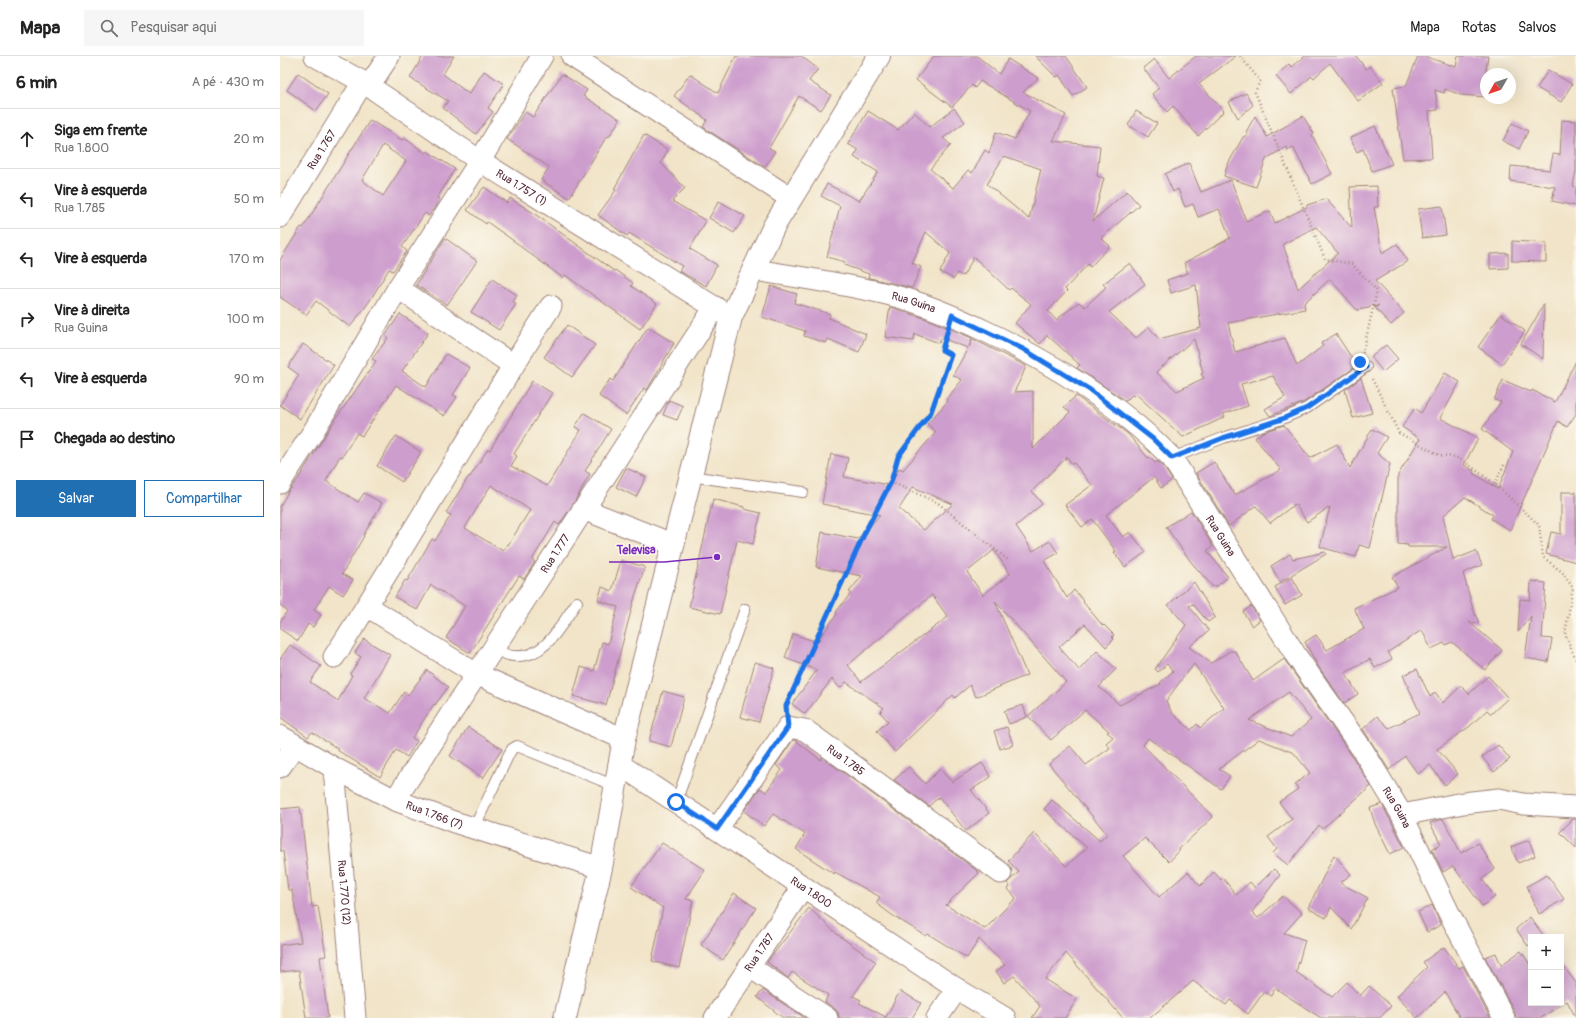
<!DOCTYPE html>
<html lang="pt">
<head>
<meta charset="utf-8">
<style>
	:root { --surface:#fff; --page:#f6f6f6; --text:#222; --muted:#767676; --line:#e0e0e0; --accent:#1f6fb2 }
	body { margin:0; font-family:Pangolin,sans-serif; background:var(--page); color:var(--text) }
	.controls { position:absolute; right:12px; bottom:12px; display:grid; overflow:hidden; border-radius:0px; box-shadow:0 4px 16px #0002 }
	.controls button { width:36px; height:36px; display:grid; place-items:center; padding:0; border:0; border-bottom:1px solid var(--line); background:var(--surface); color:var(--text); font:20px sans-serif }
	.compass { position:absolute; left:1200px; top:12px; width:36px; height:36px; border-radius:50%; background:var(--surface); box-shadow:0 4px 16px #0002; rotate:230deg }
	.stop { position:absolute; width:12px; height:12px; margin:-9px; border:3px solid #1a73e8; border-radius:50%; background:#fff }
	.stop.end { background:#1a73e8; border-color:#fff; box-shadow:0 1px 4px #0008 }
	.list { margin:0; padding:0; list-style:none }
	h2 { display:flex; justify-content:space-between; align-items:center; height:52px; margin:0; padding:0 16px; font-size:17px }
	h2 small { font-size:13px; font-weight:400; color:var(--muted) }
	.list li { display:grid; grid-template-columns:26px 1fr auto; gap:12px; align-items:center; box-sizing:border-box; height:60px; padding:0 16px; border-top:1px solid var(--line) }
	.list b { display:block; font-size:15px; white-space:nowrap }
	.list p { margin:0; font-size:13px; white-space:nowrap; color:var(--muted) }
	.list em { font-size:13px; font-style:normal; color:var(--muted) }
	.actions { display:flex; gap:8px; padding:12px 16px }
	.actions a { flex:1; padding:9px 0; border:1px solid var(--accent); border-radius:0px; text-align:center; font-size:14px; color:var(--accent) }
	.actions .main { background:var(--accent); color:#fff }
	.icon { flex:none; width:22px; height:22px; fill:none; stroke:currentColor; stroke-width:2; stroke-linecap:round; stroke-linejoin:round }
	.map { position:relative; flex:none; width:1296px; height:962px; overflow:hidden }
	header { display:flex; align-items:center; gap:24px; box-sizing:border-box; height:56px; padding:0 20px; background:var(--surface); border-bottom:1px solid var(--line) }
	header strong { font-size:19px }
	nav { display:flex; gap:22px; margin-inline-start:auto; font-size:14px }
	.search { width:280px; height:36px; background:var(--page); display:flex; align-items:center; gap:10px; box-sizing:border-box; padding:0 14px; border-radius:0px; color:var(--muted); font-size:15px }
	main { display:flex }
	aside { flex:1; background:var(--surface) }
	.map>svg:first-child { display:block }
	.building { fill:#cd9dcd; fill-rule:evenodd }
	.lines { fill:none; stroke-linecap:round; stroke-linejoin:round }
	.service-casing { stroke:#9e827a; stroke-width:12 }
	.minor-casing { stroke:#9e827a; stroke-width:23 }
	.tertiary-casing { stroke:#9e827a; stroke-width:24 }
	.path { stroke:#9e827a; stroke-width:2.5; stroke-dasharray:1 3; stroke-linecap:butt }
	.service { stroke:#fff; stroke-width:10 }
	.minor { stroke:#fff; stroke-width:21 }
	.tertiary { stroke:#fff; stroke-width:22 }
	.route { stroke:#1a73e8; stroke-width:5 }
	.labels { text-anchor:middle; stroke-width:3; stroke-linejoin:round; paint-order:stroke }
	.street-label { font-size:11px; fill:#4a1f2b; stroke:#fbf7ec }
	.leader { fill:none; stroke:#7b2cbf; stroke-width:1.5 }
	.callout-dot { fill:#7b2cbf; stroke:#fbf7ec; stroke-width:1.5 }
	.callout-label { font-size:12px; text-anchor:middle; font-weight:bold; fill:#7b2cbf; stroke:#fbf7ec; stroke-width:3; stroke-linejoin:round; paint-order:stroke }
</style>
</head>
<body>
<header>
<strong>Mapa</strong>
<div class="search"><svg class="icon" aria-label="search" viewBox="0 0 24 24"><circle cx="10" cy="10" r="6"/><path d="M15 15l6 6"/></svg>Pesquisar aqui</div>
<nav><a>Mapa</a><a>Rotas</a><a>Salvos</a></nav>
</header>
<main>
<aside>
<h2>6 min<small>A pé · 430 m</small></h2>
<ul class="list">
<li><svg class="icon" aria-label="ahead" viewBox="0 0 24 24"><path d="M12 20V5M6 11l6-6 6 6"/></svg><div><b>Siga em frente</b><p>Rua 1.800</p></div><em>20 m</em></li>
<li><svg class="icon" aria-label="left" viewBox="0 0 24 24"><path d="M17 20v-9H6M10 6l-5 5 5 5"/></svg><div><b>Vire à esquerda</b><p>Rua 1.785</p></div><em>50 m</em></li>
<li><svg class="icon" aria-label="left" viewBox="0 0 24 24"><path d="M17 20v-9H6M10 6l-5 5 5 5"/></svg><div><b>Vire à esquerda</b></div><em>170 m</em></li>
<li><svg class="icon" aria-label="right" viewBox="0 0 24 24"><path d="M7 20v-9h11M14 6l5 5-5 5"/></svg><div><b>Vire à direita</b><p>Rua Guina</p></div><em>100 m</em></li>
<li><svg class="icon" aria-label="left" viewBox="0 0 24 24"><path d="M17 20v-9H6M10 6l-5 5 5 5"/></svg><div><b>Vire à esquerda</b></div><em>90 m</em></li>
<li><svg class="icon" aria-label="arrive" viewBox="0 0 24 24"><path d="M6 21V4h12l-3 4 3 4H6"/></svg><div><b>Chegada ao destino</b></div></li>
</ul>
<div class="actions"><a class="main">Salvar</a><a>Compartilhar</a></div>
</aside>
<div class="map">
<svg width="1296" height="962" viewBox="0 0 1296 962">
	<rect width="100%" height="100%" fill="#fbf7ec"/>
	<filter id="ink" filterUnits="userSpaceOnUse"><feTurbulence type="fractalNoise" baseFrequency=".025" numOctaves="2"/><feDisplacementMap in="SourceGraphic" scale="8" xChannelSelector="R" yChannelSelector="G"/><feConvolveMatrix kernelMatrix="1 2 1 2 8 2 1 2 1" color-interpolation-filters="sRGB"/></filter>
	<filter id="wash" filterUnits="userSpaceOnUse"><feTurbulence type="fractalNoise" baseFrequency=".012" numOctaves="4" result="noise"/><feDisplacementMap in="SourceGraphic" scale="16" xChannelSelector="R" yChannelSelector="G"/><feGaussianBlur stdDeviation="0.9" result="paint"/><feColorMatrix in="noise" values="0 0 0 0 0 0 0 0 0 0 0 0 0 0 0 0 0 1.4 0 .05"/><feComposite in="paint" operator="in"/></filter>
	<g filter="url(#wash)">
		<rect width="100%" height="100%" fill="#f1e4c8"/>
		<g id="blocks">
			<path class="building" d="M143 0H174L163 18 189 38 204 15 224 28 208 52 213 56 196 78 163 52 168 45 130 22Z
				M456 0H521L538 13 529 25 551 39 541 54 519 40 489 92 495 95 485 111 423 71 427 64 394 40 410 18 438 37Z
				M654 0H697L719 18 728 3 758 22 743 36 786 59 773 85 820 90 817 120 824 122 813 165 847 135 859 149 821 182 830 190 810 211 808 208 785 233 787 235 768 255 776 264 799 246 805 251 826 231 823 228 850 207 865 228 829 256 856 282 869 271 879 283 921 272 916 229 891 237 887 224 908 217 904 207 950 182 939 153 918 161 913 148 905 151 898 133 893 136 885 118 909 107 921 136 951 124 966 165 990 155 995 167 1027 151V149L1046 143 1072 172 1070 131 1097 130 1098 151H1094L1102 197 1117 188 1128 205 1095 225 1124 257 1111 269 1095 252 1099 249 1094 251 1092 249 1089 252 1077 254 1050 223 1024 247 1025 253 948 267 955 296 1005 282 1017 310 1043 290 1041 287 1056 278 1077 310 1024 346 990 360 985 353 1005 341 993 320 961 328 968 350 943 358 945 361 903 381 856 338 854 340 852 339 846 345 797 312 800 309 767 279 760 288 735 267 751 248 731 232 729 234 694 201 683 220 677 217 674 223 660 216 670 197 646 176 632 207 641 211 632 232 590 222 588 221 589 218 564 209 565 206 547 201 560 150 541 140 547 128 579 145 598 116 574 101 578 94 568 88 588 55 618 74 634 56 650 71 674 52 685 66 663 82 671 89 650 113 673 132 688 114 692 117 705 94 709 97 716 76 735 83 750 55 700 25 695 32 692 29 672 51 636 24ZM724 100 761 113 749 163 707 128ZM1036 171 1058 197 1018 233 1003 188ZM914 283 923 317 921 318 924 322 897 335 876 316Z
				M755 0H786L807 31 793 40 779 19 776 21Z
				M916 0H956L919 28 944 55 918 80 893 50 887 56 872 38 879 32 863 12 874 3 889 22Z
				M1025 0H1076L1086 13 1090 10 1103 27 1078 45 1050 7 1034 22 1032 20 1011 38 996 20 1009 8 1012 11Z
				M1138 0H1144L1176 11 1178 0H1208L1206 13V41L1181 39 1165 33 1164 37 1155 34 1158 54 1149 55 1152 102 1123 103 1113 32 1126 30Z
				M1268 14 1292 28 1281 46 1257 32Z
				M18 17 48 38 36 55 7 34Z
				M282 18 307 34 303 40 340 63 329 81 327 80 289 142 261 124 269 111 227 83 245 56 253 61Z
				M966 37 973 49 958 62 949 46Z
				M856 55 877 67 868 81 848 69Z
				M975 60 987 81 1023 60 1034 78 1032 79 1052 118 1032 128 1013 91 1008 94 1006 91 986 103 976 131 944 120 948 108 963 81 968 79 966 76Z
				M90 64 122 84 124 82 146 97 147 95 175 113 157 142 160 143 149 160 145 157 122 191 127 195 113 215 109 213 89 246 70 271 36 245 26 259 0 241V204L21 171 23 172ZM103 89 126 105 103 140 82 124Z
				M1282 64 1296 65V115L1293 130 1296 131V150L1272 145 1275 131 1230 125 1231 110 1270 114 1273 98 1280 99Z
				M1232 67 1248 75 1239 93 1223 85Z
				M1095 70 1112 108 1092 115 1083 93 1077 96 1070 82Z
				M364 79 388 94 381 107 405 132 392 145 426 165 410 193 437 209 426 230 399 215 402 210 349 177 347 180 318 159 336 134 334 133Z
				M204 131 227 147 230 142 252 156 334 215 335 214 353 227 351 230 377 248 360 273 285 219 283 222 241 191V190L207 166 206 168 187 154Z
				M439 145 465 160 454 177 429 162Z
				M1162 150 1166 179 1142 182 1138 153Z
				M165 182 197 205 167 249 136 229Z
				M1232 185 1266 187V206L1232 205Z
				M1228 197V212L1210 213V198Z
				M212 223 237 239 233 246 236 248 219 274 191 256Z
				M491 230 517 238 514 247 550 258 549 262 586 278 579 296 548 283 546 287 524 280 525 275 482 261Z
				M1264 248 1263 303 1241 288Z
				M610 251 644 262 692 282 689 291 693 283 746 310 742 320 734 336 753 335V393L790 356 784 351 796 340 848 378 868 402 869 401 875 407 877 405 883 410 892 424 881 432 874 421 826 459 843 481 850 476 866 496 845 511 834 496 836 495 812 463 802 471 785 449 812 429 794 407 792 408 787 401 752 435 762 448 736 470 753 495 770 485 778 497 764 505 787 542 794 534 804 545 803 546 823 570 824 569 834 579 832 581 834 583 826 591 805 568 779 591 799 614 817 595 836 613 819 631 840 649 881 628 880 627 893 615 887 608 878 616 875 613 906 569 888 549 914 526 935 561 928 566 913 548 909 550 929 575 909 591 931 607 950 595H955L973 625 1004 603 1072 700 1091 730 1042 773 1039 769 1008 809 993 797 997 793 988 781 1012 763 999 746 1018 733 1015 728 1030 717 1014 697 979 683 939 713 950 720 941 733 868 682 863 689 933 761 899 793 900 794 889 806 865 782 843 800 879 841 908 816 920 830 934 816 941 824 943 822 956 839 970 826 975 832 994 813 1000 819 972 856 978 862 1003 840 1022 857 1004 877 1025 884 1016 916 1052 941 1067 926 1080 940 1089 930 1111 950 1100 962H1041L995 932 991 940 984 936 968 958 950 944 946 949 913 925 870 962H843L786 897 765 923 797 943 785 962H752L760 950 734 920 724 927 716 915 725 909 699 883 687 902 648 878 646 880 612 859 596 847 600 841 555 816 554 818 516 793 525 778 493 758 484 770 464 755 480 732 486 736 502 714 496 709 513 684H515L541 704 542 701 695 813 699 817 666 849 705 873 736 842 728 833 730 831 727 827 739 816 728 805 754 777 786 810 807 792 764 753 772 744 820 785 827 778 769 708 790 690 806 709 830 692 826 687 833 681 827 676 829 675 805 654 771 684 748 660 786 626 715 545 747 619 696 641 690 629 675 642 673 639 615 696 597 675 608 665 600 656 604 652 566 626 560 632 552 623 525 658 512 648 537 614 505 602 513 578 537 586 557 558 556 556 571 537 569 536 582 520 536 511 542 476 578 483 600 459 542 448 551 398 568 402 564 421 610 429 619 412 623 414 656 376 647 368 668 345 666 344 682 324 673 319 688 292 661 282 659 287 635 278 633 285 605 281ZM633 431 673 448 644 474 619 453ZM714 494 730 518 703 539 687 516ZM652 539 668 561 581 626 568 609ZM914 608 944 652 920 672 917 668 911 674 892 657 886 645 907 616H908ZM1009 636 1031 664 1011 681 969 664Z
				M120 258 148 277 122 315 146 331 166 298 190 312 173 339 177 341 164 360 116 329 82 380 77 377 62 401 60 400 46 425 78 446 84 437 102 447 83 480H84L62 518 73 524 63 539 49 530 34 554 41 559 33 571 28 568 18 585 0 573V566L7 555 0 549V450L8 436 18 423 53 367 96 305 92 303 108 282 105 280Z
				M1221 258 1245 275 1222 308 1198 291Z
				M287 269 315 289 292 321 264 301Z
				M368 271 394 287 367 334 364 332 346 359 319 340 330 323 333 325Z
				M23 288 54 309 20 363 0 349 19 319 8 311Z
				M1106 289 1118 303 1103 316 1091 301Z
				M1296 305V358L1287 371 1278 365 1230 474 1211 463 1213 459 1185 441 1163 460 1173 504 1196 495 1202 509 1183 517 1193 553 1199 567 1189 566 1222 594 1205 614 1172 586 1165 589 1164 587 1151 593 1142 574 1108 596 1112 603 1095 612 1090 603 1065 617 1078 638 1064 647 1038 610 1025 586 1036 579 1047 594 1084 573 1074 552 1118 531 1112 521 1167 491H1128V489L1118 488V419L1140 383 1122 371 1135 352 1141 357 1165 317 1180 326 1160 362 1198 382 1184 409 1194 415 1193 417 1218 433 1233 396 1202 373 1221 346 1214 344 1223 324 1251 336 1252 334 1275 346Z
				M1081 322 1092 357 1073 362 1065 334Z
				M252 325 272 337 234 398 237 400 231 410 267 430 301 374 295 371 304 357 331 373 305 415 310 418 292 450 279 469 275 466 252 504 255 506 244 523 239 520 190 597 166 582 185 550 151 529 137 554 115 541 125 524 127 525 152 483 155 485 171 459 166 457 189 420 190 421 208 393 210 394 221 375H222ZM211 429 250 454 228 489 227 488 223 495 185 472Z
				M389 344 403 350 397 364 383 359Z
				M1004 369 1030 402 1057 388 1070 412 1092 373 1107 381 1097 397 1110 408 1090 492 1079 489 1076 501 1040 491 1050 451 1027 466 1015 448 990 467 976 450 949 470 916 417 934 406 955 439 1001 414 975 382 983 376Z
				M116 380 141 396 122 426 97 410Z
				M346 412 366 421 356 441 336 431Z
				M1281 436H1296V506L1266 498 1271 476 1281 478Z
				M433 443 464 451V453L481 457 473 488 457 484 440 558 409 551Z
				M911 455 933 490 927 495 948 521 936 531 935 529 933 531 911 506 886 471Z
				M1045 496 1046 498 1000 526 991 510 1010 498 1013 503Z
				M341 504 365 511 355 540 326 649 293 640 301 611 314 615 322 586 328 588 338 551 318 544 322 531 332 535Z
				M1012 521 1022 539 1005 549 995 531Z
				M1251 525 1266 527 1262 582 1272 583 1268 606 1245 602 1251 560 1238 576 1240 543 1250 544Z
				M971 550 980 564 972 570 963 556Z
				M84 583 110 599 84 642 110 657 124 636 128 639 147 614 168 631 155 649 154 648 132 682 137 685 127 701 116 694 100 721 57 694 58 693 32 676 28 681 0 661V603L10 589 41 610 30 626 58 645 72 619 70 618 81 601 75 597Z
				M475 606 494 612 479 666 460 661Z
				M1137 613 1150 641 1155 636 1163 647 1181 630 1189 638 1208 620 1228 642 1211 658 1207 654 1189 671 1157 693 1178 718 1165 729 1150 709 1138 718 1125 700 1109 714 1083 673 1097 660 1109 672 1140 657 1123 619Z
				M383 635 404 641 391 691 369 685Z
				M743 649 747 661 729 668 724 655Z
				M188 671 222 693 203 722 170 700Z
				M727 671 733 689 720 693 714 675Z
				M1218 689 1230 703 1214 716 1202 701Z
				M702 707 711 721 691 734 709 757 686 775 659 741 649 750 614 724 629 711 645 728 660 713 672 726Z
				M1102 748 1111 765 1124 791 1110 798 1095 768 1090 752Z
				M20 751 32 851 38 850 46 900 40 901 48 962H26L19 914 0 916V889L21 886 12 834H8L3 795H0V753Z
				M1163 763 1181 797 1198 787 1215 813 1202 823 1215 841 1202 850 1173 810 1163 816 1152 793 1161 788 1150 767Z
				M1293 763H1296V792L1280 776Z
				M1249 784 1255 800 1238 807 1231 791Z
				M382 787 425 814 406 843 413 844 399 912 372 905 383 852 351 831Z
				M1054 799 1071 818 1060 827 1088 842 1071 873 1051 851 1046 862 1028 852Z
				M1267 819 1284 843 1259 858 1247 830Z
				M454 837 476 852 443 904 421 889Z
				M1152 849 1161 869 1147 876 1138 856Z
				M529 852 558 879 596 906 573 940 581 944 579 947 606 961 620 935 641 947 632 962H559L558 956 554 952 545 946 548 939 512 916 508 922 487 906Z
				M1250 861 1263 879 1260 881H1251V887L1248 890 1236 873Z
				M1164 891 1179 912 1183 910 1210 962H1180L1165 936 1137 962 1117 940 1147 911 1143 906Z
				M1241 895 1251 910V947H1281V907L1296 927V962L1287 945 1261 962H1236L1235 956 1205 901 1216 897 1221 909Z
				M483 934 525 962H503L477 941Z"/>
		</g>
	</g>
	<g filter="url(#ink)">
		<use href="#blocks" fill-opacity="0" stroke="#9e827a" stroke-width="1"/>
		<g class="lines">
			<g class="service-casing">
				<path id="service" d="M892 402 943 382 1002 363 1027 352 1086 311
					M410 420 523 436
					M213 592C219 595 227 600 234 600 266 603 281 568 297 546
					M396 746 465 553
					M194 772 229 698 232 693 237 690 335 730"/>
			</g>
			<g class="minor-casing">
				<g id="minor">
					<path id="s1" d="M35 0 83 26 200 105 447 259"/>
					<path d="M292 0 510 142"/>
					<path d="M89 30 109 0"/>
					<path id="s2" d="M0 161 83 26"/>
					<path id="s3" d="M474 214C519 221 566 228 611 239 644 247 676 261 707 276 774 308 840 349 892 402L1017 601 1082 693 1122 759 1169 857 1224 962"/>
					<path d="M118 232 233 309"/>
					<path d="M0 427 33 376 118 232 200 105 262 0"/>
					<path d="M303 453 392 488"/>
					<path d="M87 550 196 618 344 683"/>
					<path d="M54 601C129 486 196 366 271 250"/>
					<path id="s4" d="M0 680 54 712 115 744 174 766 321 812"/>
					<path id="s5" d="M339 708 677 933 725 962"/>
					<path d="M0 711 15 690"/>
					<path id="s6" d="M54 712 75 962"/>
					<path id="s7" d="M115 744 435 251"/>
					<path d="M1122 759 1183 747 1219 743 1243 748 1296 751"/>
					<path id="s8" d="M437 773 508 671 525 674 721 817"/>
					<path d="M470 911 547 962"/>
					<path id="s9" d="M435 962 523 831"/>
					<path d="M657 962 677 933"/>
				</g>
			</g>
			<g class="tertiary-casing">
				<path id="tertiary" d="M285 962 321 812 344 683 451 261 494 170 599 0"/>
			</g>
			<path class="path" d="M960 0 980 25 975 36 1045 203 1072 208 1097 235 1082 300
				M1092 323 1119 377 1159 399 1176 401 1189 409 1215 428 1259 469 1263 501 1282 516 1293 532 1285 578 1296 604
				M611 426 658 447 728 504
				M1215 428 1225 407
				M507 653 506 649 586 474 611 426 618 401 651 356 671 299 662 294 667 277"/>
			<use href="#service" class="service"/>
			<use href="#minor" class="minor"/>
			<use href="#tertiary" class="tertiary"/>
		</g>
	</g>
	<g class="lines" filter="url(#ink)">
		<path class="route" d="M396 746 437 773 508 671 506 650 586 474 611 426 618 401 651 356 671 299 662 294 672 259 743 293 810 334 873 383 892 402 943 382 1002 363 1027 352 1086 311 1080 306"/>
	</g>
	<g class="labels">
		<g class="street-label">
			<text dy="4" stroke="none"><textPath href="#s2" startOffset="79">Rua 1.767</textPath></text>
			<text dy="4" stroke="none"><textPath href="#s1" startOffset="245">Rua 1.757 (1)</textPath></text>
			<text dy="4" stroke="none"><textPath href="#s3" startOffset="163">Rua Guina</textPath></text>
			<text dy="4" stroke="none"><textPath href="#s3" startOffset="559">Rua Guina</textPath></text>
			<text dy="4" stroke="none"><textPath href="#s7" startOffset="294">Rua 1.777</textPath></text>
			<text dy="4" stroke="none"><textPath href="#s8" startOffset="192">Rua 1.785</textPath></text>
			<text dy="4" stroke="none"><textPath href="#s3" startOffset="883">Rua Guina</textPath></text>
			<text dy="4" stroke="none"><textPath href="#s4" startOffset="174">Rua 1.766 (7)</textPath></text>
			<text dy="4" stroke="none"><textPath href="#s5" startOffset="231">Rua 1.800</textPath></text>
			<text dy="4" stroke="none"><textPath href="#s6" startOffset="125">Rua 1.770 (12)</textPath></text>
			<text dy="4" stroke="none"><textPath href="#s9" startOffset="79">Rua 1.787</textPath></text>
		</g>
	</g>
	<path class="leader" d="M437 501L384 506H329"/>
	<circle class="callout-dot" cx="437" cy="501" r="4"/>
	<g class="callout-label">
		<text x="356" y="498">Televisa</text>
	</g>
</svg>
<div class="controls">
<button>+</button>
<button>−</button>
</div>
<svg class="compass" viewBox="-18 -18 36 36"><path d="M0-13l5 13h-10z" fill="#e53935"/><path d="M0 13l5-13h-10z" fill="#767676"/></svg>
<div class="stop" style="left:396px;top:746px"></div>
<div class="stop end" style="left:1080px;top:306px"></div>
</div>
</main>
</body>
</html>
